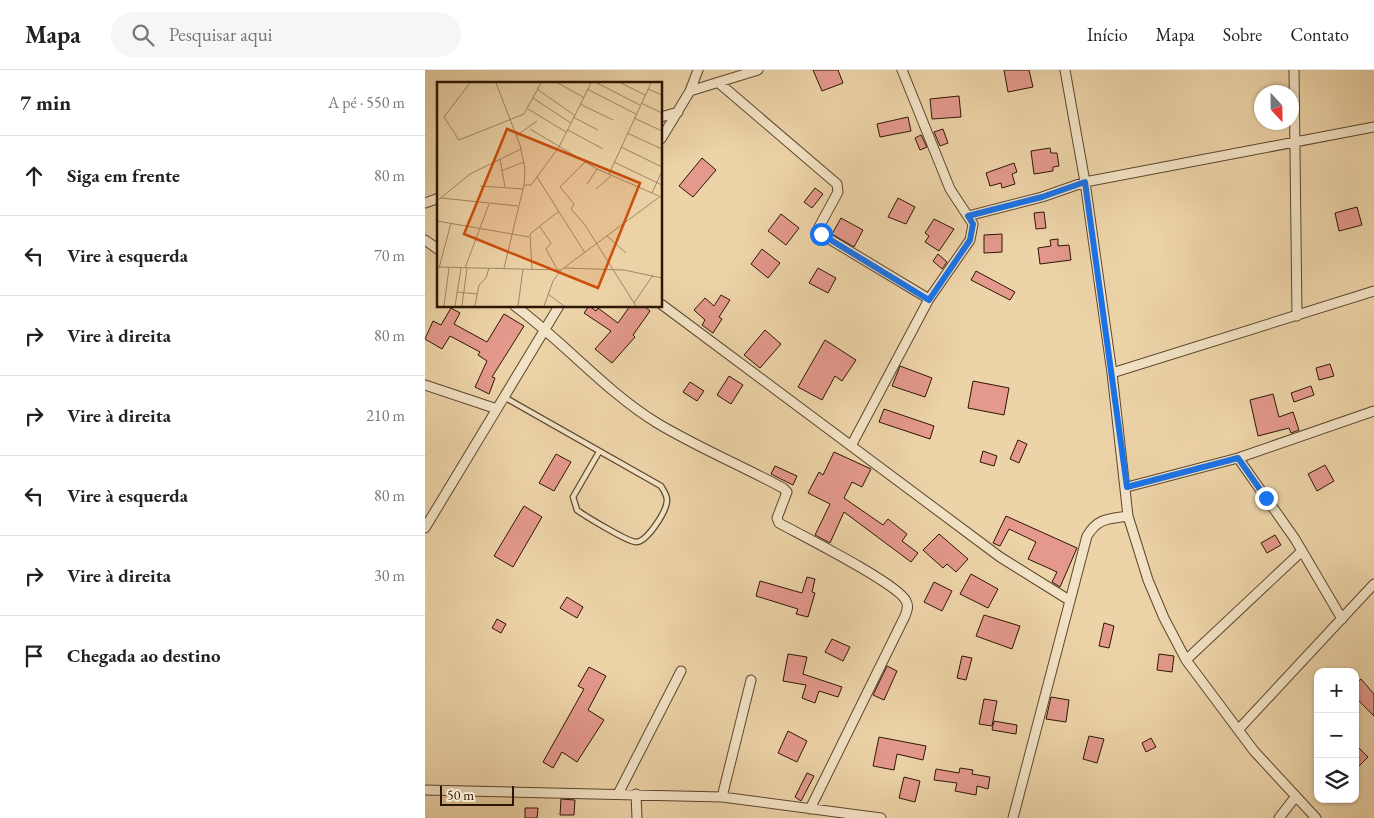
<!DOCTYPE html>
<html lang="pt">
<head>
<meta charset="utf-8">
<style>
	:root { --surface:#fff; --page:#f6f6f6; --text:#222; --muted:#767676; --line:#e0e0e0 }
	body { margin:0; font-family:"EB Garamond",serif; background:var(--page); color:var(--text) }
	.controls { position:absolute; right:15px; bottom:15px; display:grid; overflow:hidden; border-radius:10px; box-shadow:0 1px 4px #0004 }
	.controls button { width:45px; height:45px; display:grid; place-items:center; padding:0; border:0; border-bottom:1px solid var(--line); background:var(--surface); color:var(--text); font:25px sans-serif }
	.compass { position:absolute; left:829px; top:15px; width:45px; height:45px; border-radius:50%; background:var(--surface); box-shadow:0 1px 4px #0004; rotate:158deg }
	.scale { position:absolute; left:15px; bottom:12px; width:74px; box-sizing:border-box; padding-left:5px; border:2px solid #2c1604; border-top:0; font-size:14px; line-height:18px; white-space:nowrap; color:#2c1604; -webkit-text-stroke:4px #f3e3c6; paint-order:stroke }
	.stop { position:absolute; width:15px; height:15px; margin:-11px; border:4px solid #1a73e8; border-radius:50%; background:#fff }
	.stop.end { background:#1a73e8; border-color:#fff; box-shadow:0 1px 5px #0008 }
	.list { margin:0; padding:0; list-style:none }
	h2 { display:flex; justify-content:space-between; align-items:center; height:65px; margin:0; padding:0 20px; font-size:21px }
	h2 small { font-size:16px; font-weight:400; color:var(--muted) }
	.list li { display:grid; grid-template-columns:32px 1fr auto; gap:15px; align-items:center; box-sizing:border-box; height:80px; padding:0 20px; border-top:1px solid var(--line) }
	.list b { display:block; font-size:19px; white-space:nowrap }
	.list em { font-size:16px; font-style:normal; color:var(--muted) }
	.icon { flex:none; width:28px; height:28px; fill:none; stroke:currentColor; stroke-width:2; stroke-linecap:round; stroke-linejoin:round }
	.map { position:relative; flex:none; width:949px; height:748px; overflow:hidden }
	header { display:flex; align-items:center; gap:30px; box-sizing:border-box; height:70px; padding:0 25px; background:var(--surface); border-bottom:1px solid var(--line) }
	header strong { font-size:24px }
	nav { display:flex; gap:28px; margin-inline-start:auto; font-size:18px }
	.search { width:350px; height:45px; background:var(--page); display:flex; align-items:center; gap:12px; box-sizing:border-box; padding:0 18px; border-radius:28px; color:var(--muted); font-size:19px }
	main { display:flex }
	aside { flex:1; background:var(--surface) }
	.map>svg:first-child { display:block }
	.building { fill:#e4998c; stroke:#2c1604 }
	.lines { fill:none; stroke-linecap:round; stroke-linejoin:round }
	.service-casing { stroke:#5c462d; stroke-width:7 }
	.minor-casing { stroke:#5c462d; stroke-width:11 }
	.service { stroke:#f3e3c6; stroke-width:4.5 }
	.minor { stroke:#f3e3c6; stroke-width:9 }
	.route { stroke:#1a73e8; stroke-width:6 }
	.inset-road { fill:none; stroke:#a08866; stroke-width:1 }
	.view { fill:#cc4f0b; fill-opacity:0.15; stroke:#cc4f0b; stroke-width:2.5 }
	.inset-edge { fill:none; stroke:#2c1604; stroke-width:2.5 }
</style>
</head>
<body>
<header>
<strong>Mapa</strong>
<div class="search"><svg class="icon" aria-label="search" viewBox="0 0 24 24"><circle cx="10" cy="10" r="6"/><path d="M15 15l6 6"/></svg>Pesquisar aqui</div>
<nav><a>Início</a><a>Mapa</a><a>Sobre</a><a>Contato</a></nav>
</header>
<main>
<aside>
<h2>7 min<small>A pé · 550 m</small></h2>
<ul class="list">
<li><svg class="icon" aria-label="ahead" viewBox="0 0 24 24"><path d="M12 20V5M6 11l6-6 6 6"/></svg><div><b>Siga em frente</b></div><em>80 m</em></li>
<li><svg class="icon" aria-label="left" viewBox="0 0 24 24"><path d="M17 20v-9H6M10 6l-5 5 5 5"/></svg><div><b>Vire à esquerda</b></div><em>70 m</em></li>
<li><svg class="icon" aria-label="right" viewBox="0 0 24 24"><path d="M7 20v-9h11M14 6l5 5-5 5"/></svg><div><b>Vire à direita</b></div><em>80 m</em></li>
<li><svg class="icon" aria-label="right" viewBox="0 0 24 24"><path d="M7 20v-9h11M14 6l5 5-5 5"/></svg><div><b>Vire à direita</b></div><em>210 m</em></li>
<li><svg class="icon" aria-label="left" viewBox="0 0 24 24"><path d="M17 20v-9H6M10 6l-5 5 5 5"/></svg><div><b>Vire à esquerda</b></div><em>80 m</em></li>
<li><svg class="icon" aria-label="right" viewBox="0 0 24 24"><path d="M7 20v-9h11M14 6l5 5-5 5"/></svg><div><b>Vire à direita</b></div><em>30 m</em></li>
<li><svg class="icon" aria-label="arrive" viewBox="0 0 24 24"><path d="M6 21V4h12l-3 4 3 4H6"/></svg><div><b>Chegada ao destino</b></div></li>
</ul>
</aside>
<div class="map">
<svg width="949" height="748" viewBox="0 0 949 748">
	<rect width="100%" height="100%" fill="#edd4a8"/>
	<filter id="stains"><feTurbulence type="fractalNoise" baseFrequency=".004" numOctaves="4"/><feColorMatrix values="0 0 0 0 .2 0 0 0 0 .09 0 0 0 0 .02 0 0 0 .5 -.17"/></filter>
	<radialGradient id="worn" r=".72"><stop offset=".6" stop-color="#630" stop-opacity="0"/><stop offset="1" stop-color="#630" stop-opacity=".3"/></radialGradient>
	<path class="building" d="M388 0H413L418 13 397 21Z
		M579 0H604L608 17 583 22Z
		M534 26 536 47 507 49 505 29Z
		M483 47 486 61 455 67 452 54Z
		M518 59 523 73 515 76 509 62Z
		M496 65 502 77 495 80 490 68Z
		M625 78 626 83H632L634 96 628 97V101L609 104 606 81Z
		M277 88 291 100 268 127 254 116Z
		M589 93 592 102 587 104 590 114 577 118 576 113 565 116 561 103Z
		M390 118 398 124 387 138 379 132Z
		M473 128 490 137 481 154 463 147Z
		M932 137 937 155 914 161 910 143Z
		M619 142 621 158 611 159 609 143Z
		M356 144 374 158 361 175 343 161Z
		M416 148 438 160 429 177 407 164Z
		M509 149 529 159 514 181 500 172 504 166 500 163Z
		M577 164V182L559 183V165Z
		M633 169V176L644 175 646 190 615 194 613 178 626 176 625 170Z
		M337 179 355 193 343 208 326 194Z
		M513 184 522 192 517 199 508 191Z
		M393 198 411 208 403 223 384 213Z
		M551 201 590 222 585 230 546 210Z
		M296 225 305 230 294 247 297 249 288 263 277 255 280 250 269 240 280 228 289 236Z
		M164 236 171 241 173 238 193 253 205 236H219L225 241 208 265 210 267 187 293 170 279 186 261 159 243Z
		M26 238 35 243 29 254 62 272 79 244 99 256 67 307 70 308 64 324 50 317 62 291 53 285 55 282 25 266 17 279 0 269 8 251 16 255Z
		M340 260 356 274 335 298 319 285Z
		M400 270 431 290 417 311 410 306 397 330 373 317Z
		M905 294 909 306 894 310 891 298Z
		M475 296 507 308 500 327 467 316Z
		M304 306 318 315 306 334 292 325Z
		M548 311 584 318 579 345 543 338Z
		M265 312 279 321 272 331 258 322Z
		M886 316 889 325 869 332 866 323Z
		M848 324 854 347 868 342 874 360 866 363 864 358 833 366 825 330Z
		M459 339 509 356 505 369 454 352Z
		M593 370 602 374 594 393 585 389Z
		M558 381 572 386 569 396 555 392Z
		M409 382 446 399 437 417 427 412 419 428 458 455 463 449 482 464 477 471 493 483 486 492 419 442 405 473 390 465 405 434 383 423 394 402 398 405Z
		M131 384 146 392 129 421 114 413Z
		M900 395 909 411 892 421 883 404Z
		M350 396 372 406 368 415 346 404Z
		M99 436 117 447 88 497 69 486Z
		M581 446 652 478 635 517 627 512 632 502 603 489 611 472 584 459 575 476 568 473Z
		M514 464 543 489 531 502 522 494 518 498 498 480Z
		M850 465 856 475 842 483 836 473Z
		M546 504 573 519 563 538 535 524Z
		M382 507 390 509 387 522 390 523 383 547 371 544 373 539 331 526 335 511 377 523Z
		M509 512 527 521 517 541 499 532Z
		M142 527 158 537 152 548 135 538Z
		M559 545 595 556 587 579 551 566Z
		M72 549 81 554 76 563 67 558Z
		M679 553 689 556 684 578 674 576Z
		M407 569 425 577 418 591 400 582Z
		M363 584 382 587 378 604 417 617 413 627 394 621 390 633 377 628 381 615 358 611Z
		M734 584 749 586 747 602 732 600Z
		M537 586 547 588 541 610 532 608Z
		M462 596 472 601 459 630 448 625Z
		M164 597 181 606 163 640 179 650 152 692 137 682 128 698 118 692 159 619 153 616Z
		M936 609 949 624V646L930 627V614Z
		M626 627 644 630 641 652 621 649Z
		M559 629 572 631 567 656 554 654Z
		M569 651 592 655 591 664 567 660Z
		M363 661 382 671 372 692 353 683Z
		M664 666 679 669 672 693 658 689Z
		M454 667 501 676 498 690 472 684 469 700 448 696Z
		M726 668 731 677 721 682 717 673Z
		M930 674 943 687 930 700Z
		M535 698 548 700 547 704 565 707 563 719 552 716 551 725 530 721 532 713 509 710 511 699 534 703Z
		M382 703 389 706 376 731 370 727Z
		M479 707 495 711 490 732 474 728Z
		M136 729 150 730 149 745H135Z
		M100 738H113L112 748H100Z"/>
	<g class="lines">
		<g class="service-casing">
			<path id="service" d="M79 327 236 416C239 421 242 425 242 430 242 441 222 472 211 472 203 472 160 446 152 440L148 427 174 382"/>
		</g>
		<g class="minor-casing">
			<path id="minor" d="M640 0 660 112 687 303 703 446 723 510 739 548 761 590 829 681 891 748
				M869 0 872 246
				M294 13 412 114 413 122 394 157 396 164 504 229
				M265 21 333 0
				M236 47 253 42
				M236 69 265 21 273 0
				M0 133 14 128
				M543 146 617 127 660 112 949 57
				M0 170 14 180
				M236 234 575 487 644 530
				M90 236C139 272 180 321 232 353 272 377 317 396 358 418L362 422 352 448 354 453C376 465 474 514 481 531 484 536 482 541 480 546L385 739
				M687 303 949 221
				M0 315 72 339
				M426 376 504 229 545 170 548 154 525 119 477 0
				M813 388 870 469 917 549
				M702 417 813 388 949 341
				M0 458 134 236
				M761 590 877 481
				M813 660 949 514
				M0 720 297 727 456 748
				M193 724 256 601
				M211 724 212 748
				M297 727 326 610
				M588 748 662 466C673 448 683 449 703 446
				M854 748 871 726"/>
		</g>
		<use href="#service" class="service"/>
		<use href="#minor" class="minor"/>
	</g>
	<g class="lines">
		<path class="route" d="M396 164 504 230 545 170 548 154 543 146 617 127 660 112 702 417 813 388 841 428"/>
	</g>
	<g transform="translate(12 12)">
		<rect width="225" height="225" fill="#edd4a8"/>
		<path class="inset-road" d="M33 1 7 35 22 58 87 32 104 1M59 1 83 63 88 87 87 103 67 186M121 1 146 15M160 1 203 23M184 1 208 13M100 7 137 33M150 7 199 32M211 7 225 13M96 16 134 41M204 21 225 31M143 22 176 38M91 27 129 50M136 35 161 48M197 36 225 49M93 47 160 87 215 111M131 48 166 67M190 51 225 67M79 54 100 39M184 65 225 85M63 77 68 105M148 80 123 105 137 122 134 127 148 143 199 224M177 80 225 103M64 89 87 80M172 92 214 1M100 95 148 171M150 102 160 87M87 103H94L122 65 154 1M43 104 86 107M159 107 175 93M222 114 215 111 225 89M4 116 81 124M0 119 33 92 84 67M0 139 92 155M103 145 114 161 109 167 120 187M170 154 189 171M0 185 124 188M2 186 14 141M28 186 52 122M127 186 187 188 225 196M95 187 93 152 122 129M20 210 40 212M111 212 127 224M197 221 216 193M7 224 12 186M18 224 24 186M25 224 30 186M38 224 42 203 49 196 52 186M81 224 86 187M107 224 116 199 124 188 225 113"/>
		<path class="view" d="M70 47 203 101 161 206 27 152Z"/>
		<rect width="225" height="225" class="inset-edge"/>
	</g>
	<rect width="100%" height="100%" filter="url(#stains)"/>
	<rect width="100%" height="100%" fill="url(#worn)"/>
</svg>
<div class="controls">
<button>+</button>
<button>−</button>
<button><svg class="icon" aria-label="layers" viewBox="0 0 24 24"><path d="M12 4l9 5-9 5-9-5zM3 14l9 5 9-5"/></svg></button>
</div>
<svg class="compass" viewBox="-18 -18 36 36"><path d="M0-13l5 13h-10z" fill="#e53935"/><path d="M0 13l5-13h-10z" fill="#767676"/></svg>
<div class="scale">50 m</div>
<div class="stop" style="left:396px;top:164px"></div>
<div class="stop end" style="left:841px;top:428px"></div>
</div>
</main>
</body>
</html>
